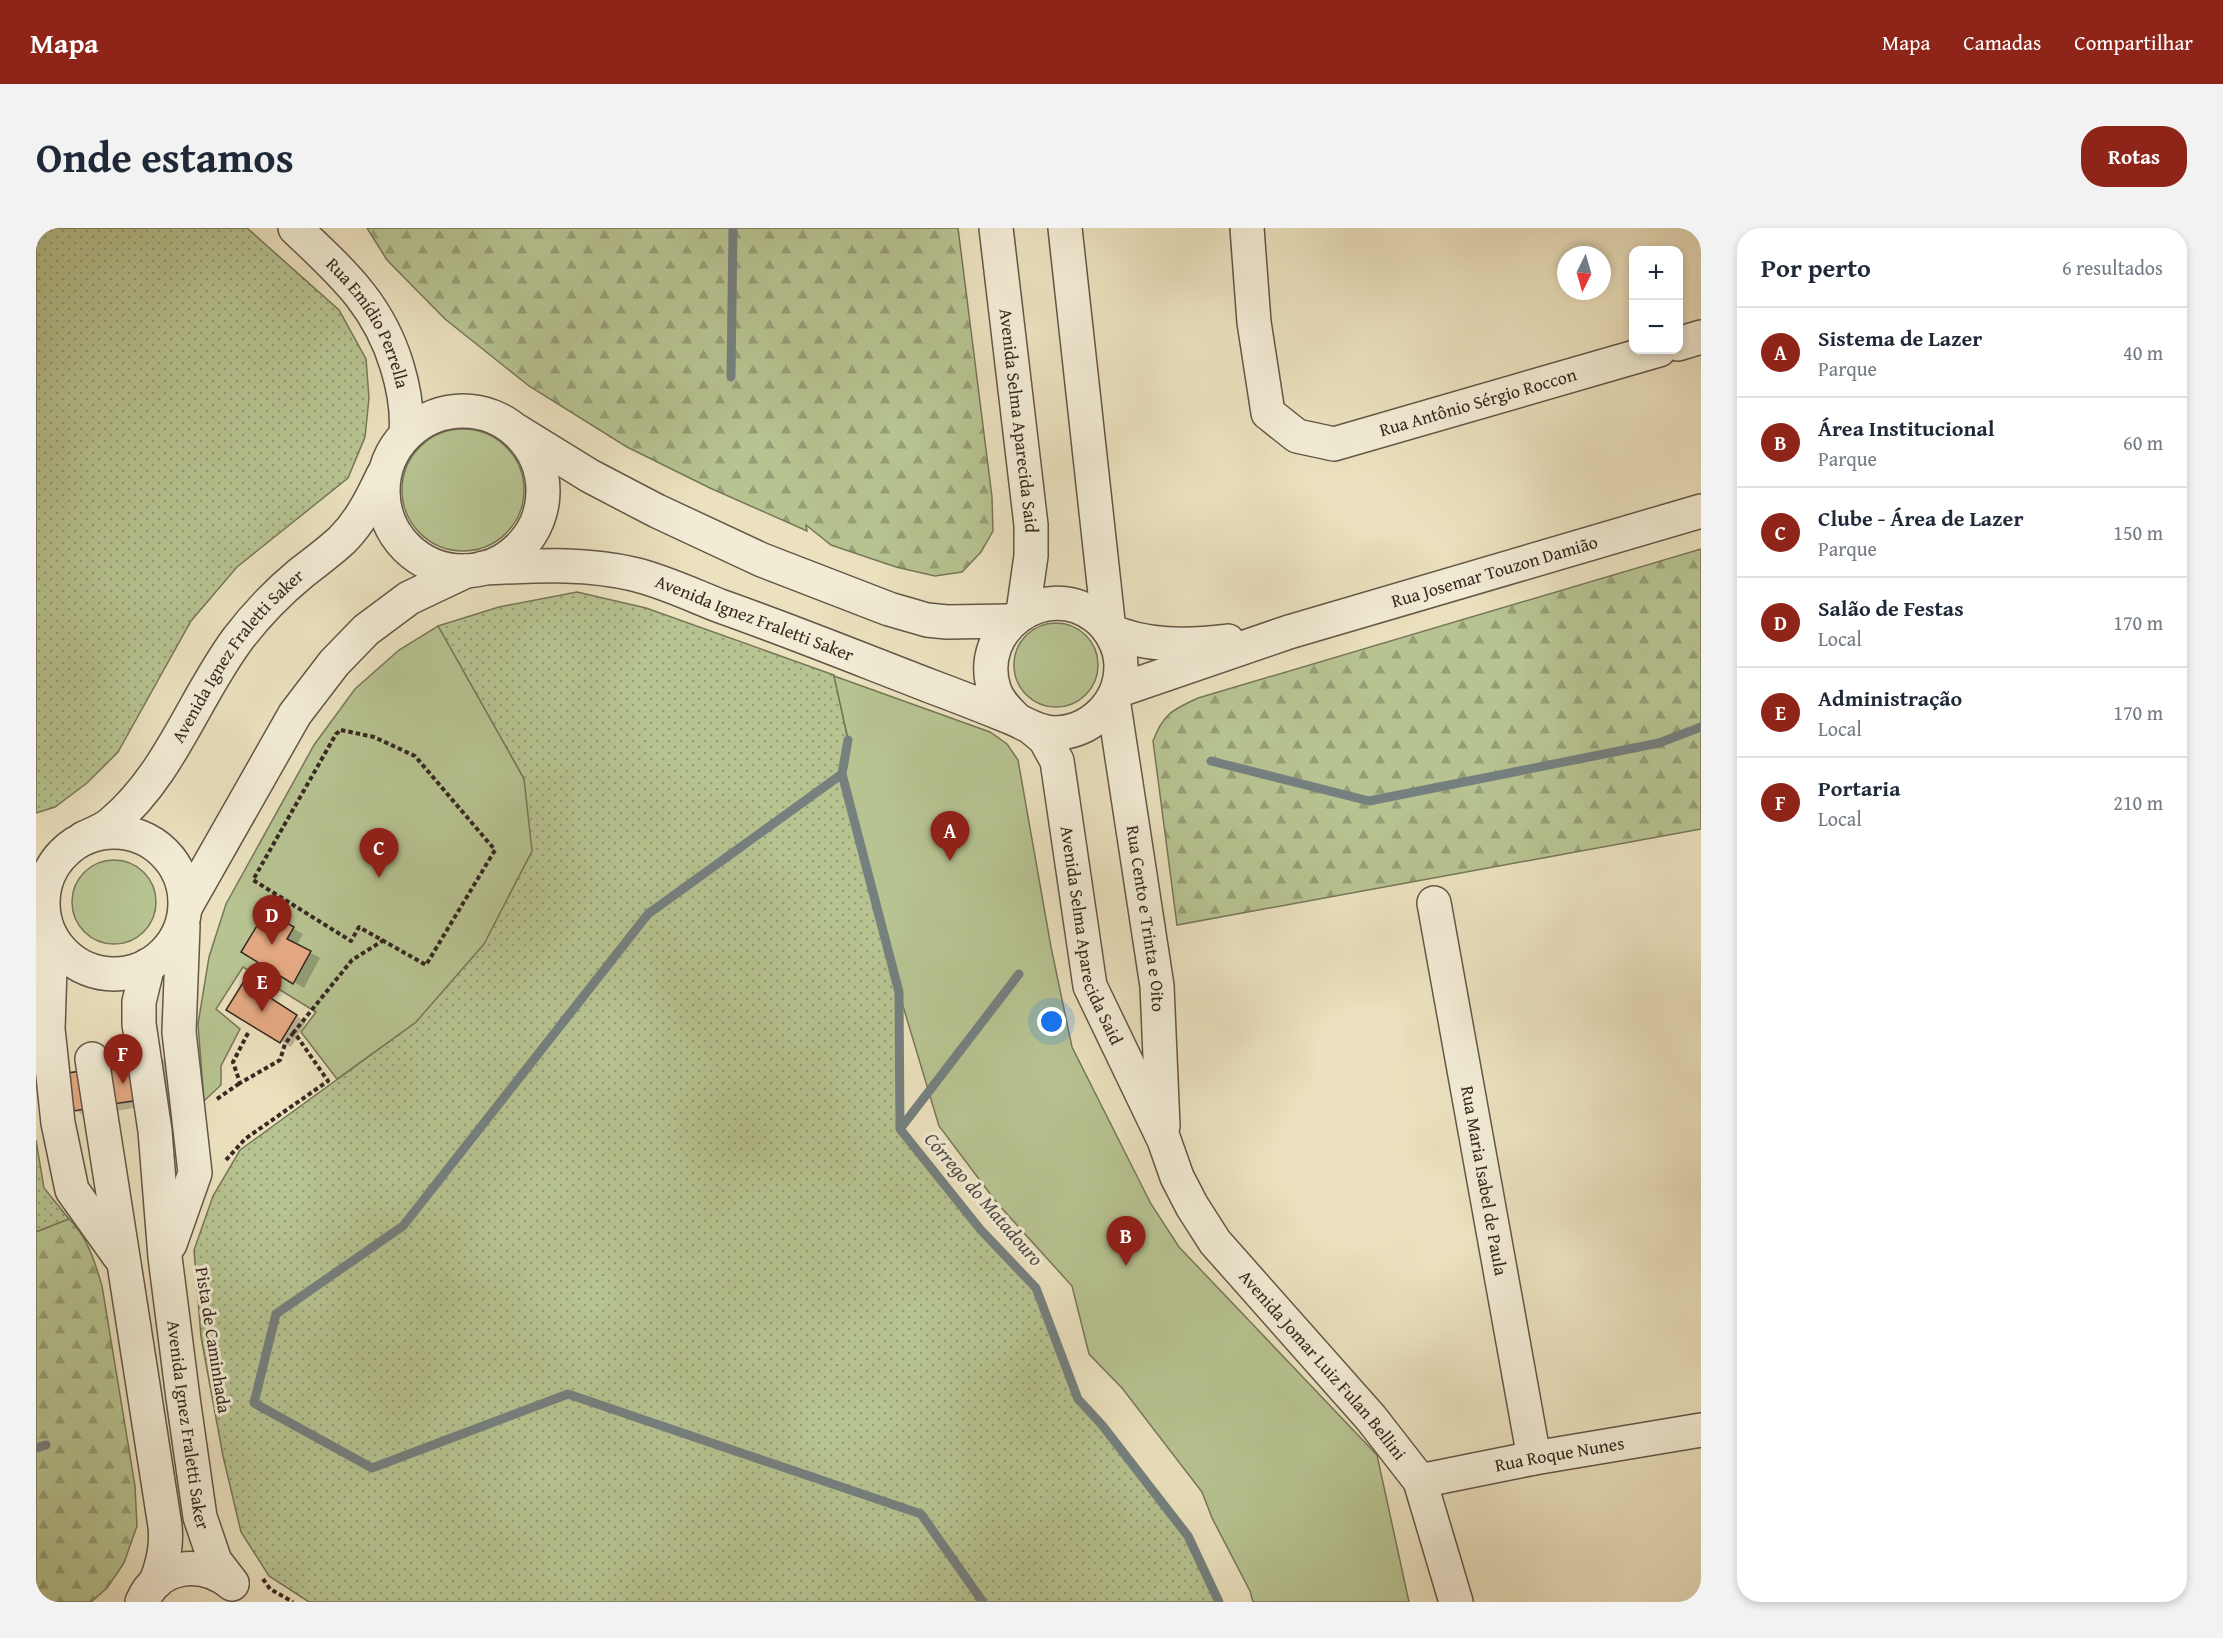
<!DOCTYPE html>
<html lang="pt">
<head>
<meta charset="utf-8">
<style>
	:root { --surface:#fff; --page:#f2f2f3; --text:#1f2937; --muted:#747a83; --line:#e0e1e3; --accent:#8f2418 }
	body { margin:0; font-family:"Gentium Book Plus",serif; background:var(--page); color:var(--text) }
	.controls { position:absolute; right:18px; top:18px; display:grid; overflow:hidden; border-radius:12px; box-shadow:0 3px 9px #0003 }
	.controls button { width:54px; height:54px; display:grid; place-items:center; padding:0; border:0; border-bottom:2px solid var(--line); background:var(--surface); color:var(--text); font:30px sans-serif }
	.compass { position:absolute; left:1521px; top:18px; width:54px; height:54px; border-radius:50%; background:var(--surface); box-shadow:0 3px 9px #0003; rotate:185deg }
	.you { position:absolute; left:1016px; top:794px; width:21px; height:21px; margin:-15px; border:4px solid #fff; border-radius:50%; background:#1a73e8; box-shadow:0 0 0 9px #1a73e833 }
	.badge { display:grid; place-items:center; width:39px; height:39px; border-radius:50%; background:var(--accent); color:#fff; font-size:20px; font-weight:700 }
	.pin { position:absolute; translate:-50% -50px; filter:drop-shadow(0 2px 3px #0008) }
	.pin::after { content:''; position:absolute; top:32px; width:21px; height:18px; background:inherit; clip-path:polygon(0 0,100% 0,50% 100%) }
	.list { margin:0; padding:0; list-style:none }
	h2 { display:flex; justify-content:space-between; align-items:center; height:78px; margin:0; padding:0 24px; font-size:26px }
	h2 small { font-size:20px; font-weight:400; color:var(--muted) }
	.list li { display:grid; grid-template-columns:39px 1fr auto; gap:18px; align-items:center; box-sizing:border-box; height:90px; padding:0 24px; border-top:2px solid var(--line) }
	.list b { display:block; font-size:22px; white-space:nowrap }
	.list p { margin:0; font-size:20px; white-space:nowrap; color:var(--muted) }
	.list em { font-size:20px; font-style:normal; color:var(--muted) }
	.map { position:relative; flex:none; width:1665px; height:1374px; overflow:hidden; border-radius:24px }
	header { display:flex; align-items:center; gap:36px; box-sizing:border-box; height:84px; padding:0 30px; background:var(--accent); color:#fff }
	header strong { font-size:28px }
	nav { display:flex; gap:33px; margin-inline-start:auto; font-size:21px }
	.intro { display:flex; align-items:center; justify-content:space-between; box-sizing:border-box; height:144px; padding:0 36px }
	h1 { margin:0; font-size:42px }
	.button { padding:15px 27px; border-radius:24px; background:var(--accent); color:#fff; font-size:21px; font-weight:700 }
	main { display:flex; gap:36px; padding:0 36px }
	aside { flex:1; background:var(--surface); border-radius:24px; box-shadow:0 3px 9px #0003 }
	.map>svg:first-child { display:block }
	.grass { fill:url(#grass-dots); stroke:#777659; stroke-width:1.5 }
	.forest { fill:url(#forest-firs); stroke:#777659; stroke-width:1.5 }
	.green { fill:#b7c391; stroke:#777659; stroke-width:1.5 }
	.shadow { fill:#0003 }
	.lines { fill:none; stroke-linecap:round; stroke-linejoin:round }
	.stream { stroke:#75807f; stroke-width:9 }
	.building { fill:#e4a982; stroke:#372821; stroke-width:1.5 }
	.minor-casing { stroke:#645648; stroke-width:36 }
	.path { stroke:#372821; stroke-width:4; stroke-dasharray:4.5 3; stroke-linecap:butt }
	.minor { stroke:#f2ecd5; stroke-width:33 }
	.labels { text-anchor:middle; stroke-width:6; stroke-linejoin:round; paint-order:stroke }
	.street-label { font-size:18px; fill:#372821; stroke:#f2ecd5 }
	.water-label { font-size:20px; font-style:italic; fill:#514c48; stroke:#f2ecd5 }
</style>
</head>
<body>
<header>
<strong>Mapa</strong>
<nav><a>Mapa</a><a>Camadas</a><a>Compartilhar</a></nav>
</header>
<div class="intro"><h1>Onde estamos</h1><a class="button">Rotas</a></div>
<main>
<div class="map">
<svg width="1665" height="1374" viewBox="0 0 1665 1374">
	<defs>
		<pattern id="grass-dots" width="8" height="8" patternUnits="userSpaceOnUse" patternTransform="scale(1.5)"><rect width="8" height="8" fill="#b7c391"/><path d="M2 2h.1M6 6h.1" fill="none" stroke="#969e76" stroke-width="1.8" stroke-linecap="round"/></pattern>
		<pattern id="forest-firs" width="22" height="20" patternUnits="userSpaceOnUse" patternTransform="scale(1.5)"><rect width="22" height="20" fill="#b7c391"/><path d="M5 1l3.5 6h-7zM16 11l3.5 6h-7z" fill="#969e76"/></pattern>
	</defs>
	<rect width="100%" height="100%" fill="#ebe1be"/>
	<filter id="stains"><feTurbulence type="fractalNoise" baseFrequency=".00333" numOctaves="4"/><feColorMatrix values="0 0 0 0 .2 0 0 0 0 .09 0 0 0 0 .02 0 0 0 .5 -.17"/></filter>
	<radialGradient id="worn" r=".72"><stop offset=".6" stop-color="#630" stop-opacity="0"/><stop offset="1" stop-color="#630" stop-opacity=".3"/></radialGradient>
	<path class="grass" d="M0 0H211L303 82 330 131 333 170 329 209 312 250 201 339 155 393 82 524 51 555 19 579 0 585Z
		M541 364 610 380 798 447 812 512 806 546 863 764V900L944 1001 1000 1060 1042 1171 1066 1197 1152 1308 1183 1374H273L233 1348 205 1304 187 1228 165 1109 158 1022 177 968 204 922 380 794 488 551 402 398 463 379Z
		M0 912 8 960 33 991 0 1004Z"/>
	<path class="forest" d="M331 0H922L956 269 957 303 945 324 926 344 899 348 860 339 795 317 770 297 771 303 674 260 591 219 493 158 409 91 351 32Z
		M1665 321V601L1141 697 1117 513C1127 486 1136 482 1162 470Z
		M33 991C51 1008 59 1034 66 1058L99 1258 101 1298 88 1335 71 1360 55 1374H0V1004Z"/>
	<path class="green" d="M366 262a61 61 0 1 1 122 0a61 61 0 1 1-122 0Z
		M978 437a42 42 0 1 1 84 0a42 42 0 1 1-84 0Z
		M402 398 488 551 496 623 448 716 380 794 301 851 265 804 280 784 207 739 180 781 204 801 185 838V857L168 873 162 796 173 729 190 676 278 517 319 461 363 422Z
		M798 448 954 504 971 516 982 532 1015 719 1036 819 1115 976 1143 1019 1341 1227 1373 1374H1217L1214 1363 1176 1290 1166 1264 1086 1160 1053 1126 1036 1058 961 975 903 898 858 748 806 546 812 511Z
		M36 674a42 42 0 1 1 84 0a42 42 0 1 1-84 0Z"/>
	<path class="shadow" d="M231 685 267 706 261 717 284 730 268 760 207 724Z
		M218 761 270 794 255 819 192 781Z
		M136 830 152 871 49 888 39 882 34 846Z"/>
	<g class="lines">
		<path class="stream" d="M695 149 697 0
			M812 512 806 546 863 764 864 901 944 1001 1000 1060 1042 1171 1066 1197 1152 1308 1183 1374
			M1175 533 1333 573 1623 515 1665 499
			M806 546 612 686 367 998 240 1086 218 1175 336 1240 532 1166 885 1286 947 1374
			M864 901 983 746
			M0 1220 10 1217"/>
	</g>
	<path class="building" d="M230 683 258 699 251 711 275 723 257 756 205 724Z
		M208 753 261 787 244 815 190 782Z
		M98 835 104 872 77 876 71 839Z
		M71 839 77 876 38 883 32 845Z"/>
	<g class="lines">
		<g class="minor-casing">
			<g id="minor">
				<path id="s1" d="M259 0C305 44 342 75 361 138 368 161 372 182 370 206"/>
				<path id="s2" d="M960 0 995 297V328L987 384"/>
				<path d="M1029 0 1073 402C1109 419 1152 418 1192 413"/>
				<path id="s3" d="M1211 0 1218 94 1232 185 1261 208 1298 216 1623 122"/>
				<path d="M1642 116 1665 109"/>
				<circle cx="427" cy="263" r="80"/>
				<path d="M481 203 554 248 621 283 726 332 853 381 891 392 911 394 974 393"/>
				<path id="s4" d="M447 340C497 338 547 334 597 346 627 353 656 367 684 378 755 403 824 431 894 458 921 468 949 479 976 490 990 496 1001 504 1017 505 1054 505 1085 476 1085 438 1085 419 1074 399 1059 388 1009 351 939 401 958 461 962 474 972 483 981 492"/>
				<path id="s5" d="M1081 463 1253 404 1665 283"/>
				<path id="s6" d="M1077 471 1121 758 1127 898"/>
				<path id="s7" d="M997 501 1009 511 1021 533 1054 758 1128 912 1141 949 1156 978 1179 1014 1335 1190 1384 1253 1420 1374"/>
				<circle cx="78" cy="675" r="71"/>
				<path id="s8" d="M48 610C57 606 68 602 76 595 134 546 157 472 201 412 219 388 241 365 264 346 278 335 293 324 306 312 325 293 336 270 347 247"/>
				<path id="s9" d="M1398 675 1498 1230"/>
				<path d="M150 678 259 486 298 435 330 402 373 370 430 343"/>
				<path d="M15 709 12 801 22 895 36 962 83 1028"/>
				<path id="s10" d="M112 737 103 774V796L119 903 129 1029 147 1170 164 1289 179 1333 196 1355"/>
				<path d="M56 831 129 1298C131 1319 127 1335 120 1354"/>
				<path d="M134 1016 159 945 143 804 147 698"/>
				<path id="s11" d="M1384 1253 1498 1230 1665 1202"/>
				<path d="M106 1374C122 1336 166 1331 196 1356"/>
			</g>
		</g>
		<path class="path" d="M305 502 338 509 379 528 459 622 390 737 323 699 315 713 217 652 300 506Z
			M212 805 197 834 204 855 244 832 249 816 258 804
			M181 871 204 855
			M190 932 209 911 292 853 258 804 316 732 348 712
			M227 1351 234 1361 257 1374"/>
		<use href="#minor" class="minor"/>
	</g>
	<g class="labels">
		<g class="street-label">
			<text dy="6" stroke="none"><textPath href="#s1" startOffset="122">Rua Emídio Perrella</textPath></text>
			<text dy="6" stroke="none"><textPath href="#s3" startOffset="411">Rua Antônio Sérgio Roccon</textPath></text>
			<text dy="6" stroke="none"><textPath href="#s2" startOffset="194">Avenida Selma Aparecida Said</textPath></text>
			<text dy="6" stroke="none"><textPath href="#s5" startOffset="396">Rua Josemar Touzon Damião</textPath></text>
			<text dy="6" stroke="none"><textPath href="#s4" startOffset="280">Avenida Ignez Fraletti Saker</textPath></text>
			<text dy="6" stroke="none"><textPath href="#s8" startOffset="242">Avenida Ignez Fraletti Saker</textPath></text>
			<text dy="6" stroke="none"><textPath href="#s6" startOffset="222">Rua Cento e Trinta e Oito</textPath></text>
			<text dy="6" stroke="none"><textPath href="#s7" startOffset="219">Avenida Selma Aparecida Said</textPath></text>
			<text dy="6" stroke="none"><textPath href="#s9" startOffset="282">Rua Maria Isabel de Paula</textPath></text>
			<text transform="translate(177 1112) rotate(81)" y="6">Pista de Caminhada</text>
			<text dy="6" stroke="none"><textPath href="#s7" startOffset="717">Avenida Jomar Luiz Fulan Bellini</textPath></text>
			<text dy="6" stroke="none"><textPath href="#s10" startOffset="464">Avenida Ignez Fraletti Saker</textPath></text>
			<text dy="6" stroke="none"><textPath href="#s11" startOffset="142">Rua Roque Nunes</textPath></text>
		</g>
		<g class="water-label">
			<text transform="translate(948 971) rotate(49)" y="7">Córrego do Matadouro</text>
		</g>
	</g>
	<rect width="100%" height="100%" filter="url(#stains)"/>
	<rect width="100%" height="100%" fill="url(#worn)"/>
</svg>
<div class="controls">
<button>+</button>
<button>−</button>
</div>
<svg class="compass" viewBox="-18 -18 36 36"><path d="M0-13l5 13h-10z" fill="#e53935"/><path d="M0 13l5-13h-10z" fill="#747a83"/></svg>
<div class="you"></div>
<div class="pin badge" style="left:914px;top:633px">A</div>
<div class="pin badge" style="left:1090px;top:1038px">B</div>
<div class="pin badge" style="left:343px;top:650px">C</div>
<div class="pin badge" style="left:236px;top:717px">D</div>
<div class="pin badge" style="left:226px;top:784px">E</div>
<div class="pin badge" style="left:87px;top:856px">F</div>
</div>
<aside>
<h2>Por perto<small>6 resultados</small></h2>
<ul class="list">
<li><span class="badge">A</span><div><b>Sistema de Lazer</b><p>Parque</p></div><em>40 m</em></li>
<li><span class="badge">B</span><div><b>Área Institucional</b><p>Parque</p></div><em>60 m</em></li>
<li><span class="badge">C</span><div><b>Clube - Área de Lazer</b><p>Parque</p></div><em>150 m</em></li>
<li><span class="badge">D</span><div><b>Salão de Festas</b><p>Local</p></div><em>170 m</em></li>
<li><span class="badge">E</span><div><b>Administração</b><p>Local</p></div><em>170 m</em></li>
<li><span class="badge">F</span><div><b>Portaria</b><p>Local</p></div><em>210 m</em></li>
</ul>
</aside>
</main>
</body>
</html>
